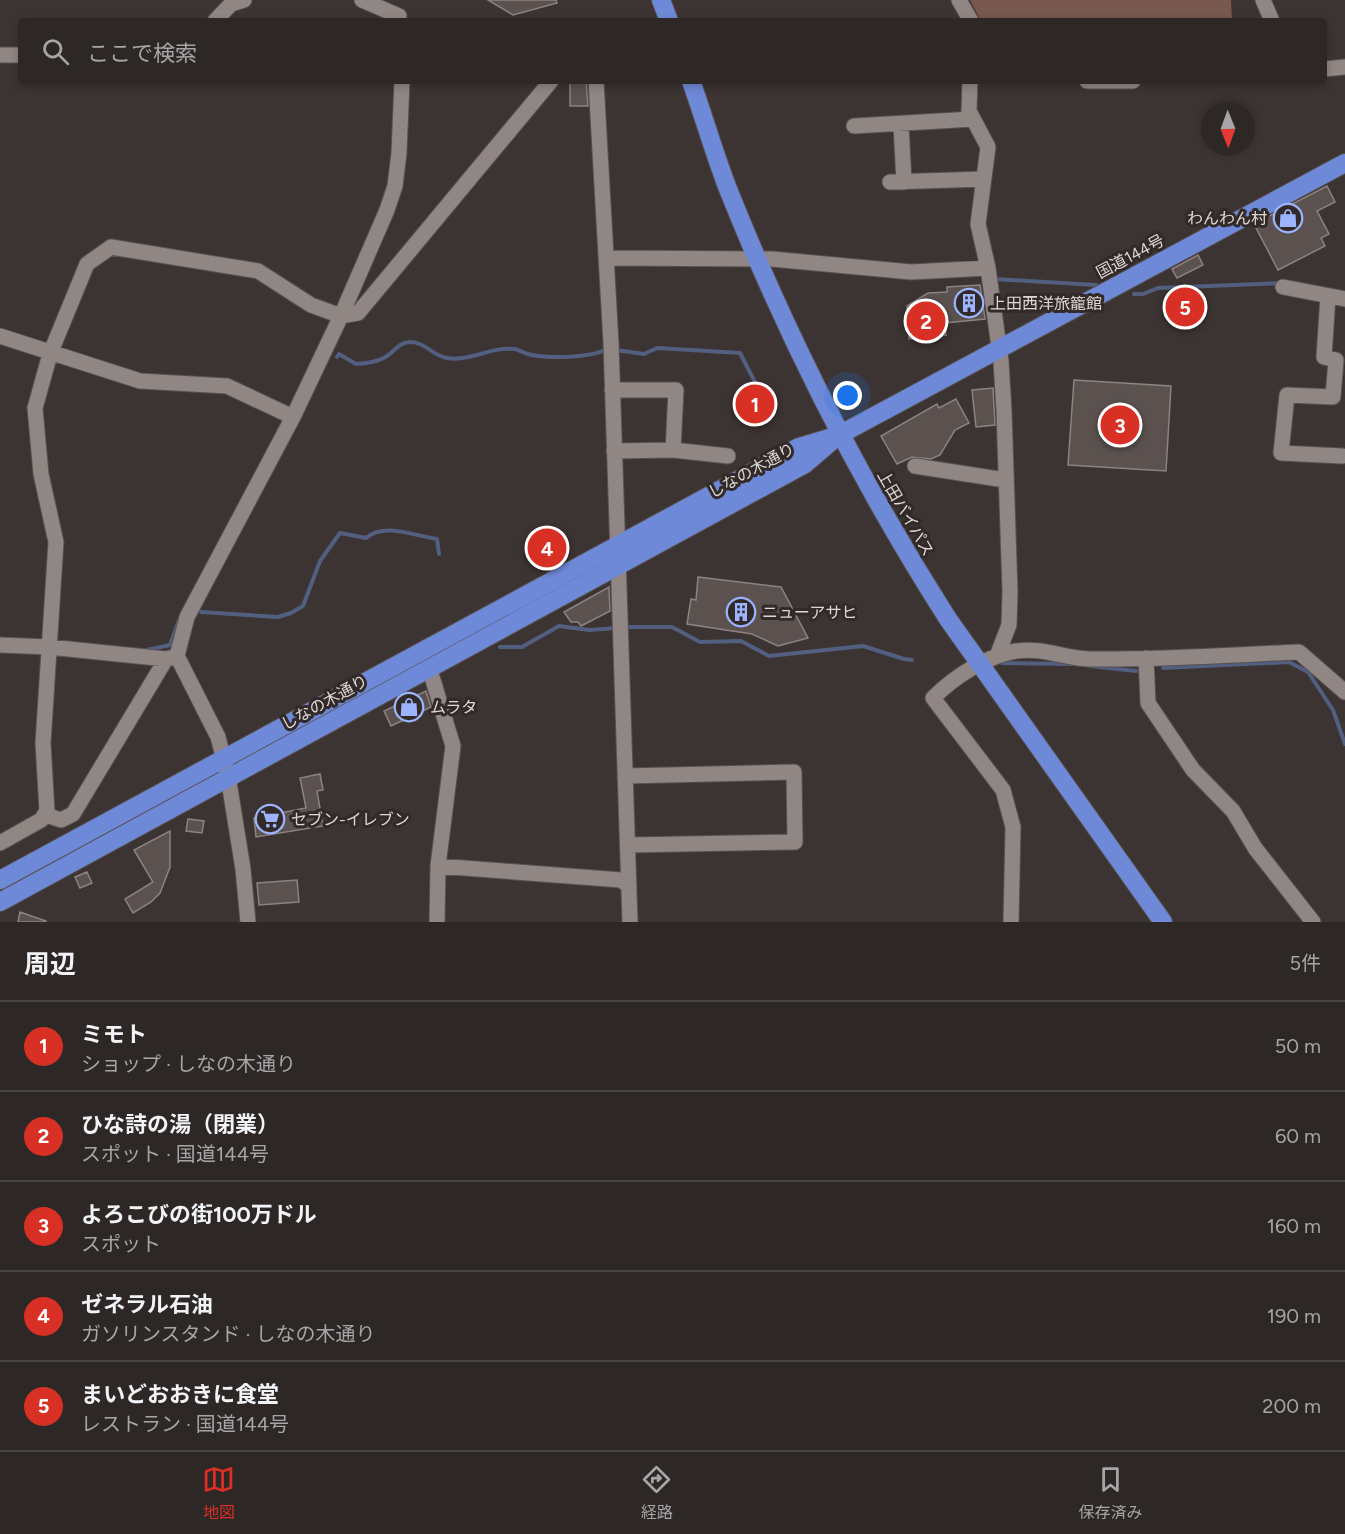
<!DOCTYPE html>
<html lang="ja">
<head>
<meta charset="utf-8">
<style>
	:root { --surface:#2d2726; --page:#352f2e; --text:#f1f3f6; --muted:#a7a5a7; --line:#484443; --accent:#d93025 }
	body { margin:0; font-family:Figtree,"Noto Sans JP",sans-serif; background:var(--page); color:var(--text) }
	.compass { position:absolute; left:1201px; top:102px; width:54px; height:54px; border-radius:50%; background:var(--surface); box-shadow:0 3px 9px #0003; rotate:179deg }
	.you { position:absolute; left:848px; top:396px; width:21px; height:21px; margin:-15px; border:4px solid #fff; border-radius:50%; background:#1a73e8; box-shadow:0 0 0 9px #1a73e833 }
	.badge { display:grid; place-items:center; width:39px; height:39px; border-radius:50%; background:var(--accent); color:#fff; font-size:20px; font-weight:700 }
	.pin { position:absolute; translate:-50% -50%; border:3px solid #fff; box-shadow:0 2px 6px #0006 }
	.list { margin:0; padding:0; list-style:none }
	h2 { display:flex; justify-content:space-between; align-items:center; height:78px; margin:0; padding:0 24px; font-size:26px }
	h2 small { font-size:20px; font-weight:400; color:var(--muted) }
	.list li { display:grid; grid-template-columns:39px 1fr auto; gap:18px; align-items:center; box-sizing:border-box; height:90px; padding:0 24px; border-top:2px solid var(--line) }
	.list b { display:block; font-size:22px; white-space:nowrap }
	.list p { margin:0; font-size:20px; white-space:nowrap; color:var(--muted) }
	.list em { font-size:20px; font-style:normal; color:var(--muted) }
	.icon { flex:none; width:33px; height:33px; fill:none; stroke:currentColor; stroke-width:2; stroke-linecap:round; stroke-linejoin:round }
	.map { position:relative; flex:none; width:1345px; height:922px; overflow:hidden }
	.search { position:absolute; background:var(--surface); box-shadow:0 3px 9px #0003; left:18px; right:18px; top:18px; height:66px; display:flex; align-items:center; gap:15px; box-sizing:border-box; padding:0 21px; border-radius:6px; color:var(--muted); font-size:22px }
	.sheet { height:528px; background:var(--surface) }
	nav { display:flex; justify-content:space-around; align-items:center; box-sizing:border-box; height:84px; border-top:2px solid var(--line); background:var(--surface); font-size:16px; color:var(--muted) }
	nav a { display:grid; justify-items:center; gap:3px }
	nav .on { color:var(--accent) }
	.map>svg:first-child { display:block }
	.park { fill:#78584f }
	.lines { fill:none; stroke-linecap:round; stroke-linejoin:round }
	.stream { stroke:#525f81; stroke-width:4 }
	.building { fill:#5b5250; stroke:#8c8380; stroke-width:1.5 }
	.minor-casing { stroke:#57514f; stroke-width:17 }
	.highway-casing { stroke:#57514f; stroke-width:20 }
	.minor { stroke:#908684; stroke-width:15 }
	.highway { stroke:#6f89d9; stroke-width:18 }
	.labels { text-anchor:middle; stroke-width:6; stroke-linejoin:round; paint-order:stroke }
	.poi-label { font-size:16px; fill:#ddd8d6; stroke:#322a28; text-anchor:start }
	.street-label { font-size:16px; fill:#ddd8d6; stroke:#322a28 }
</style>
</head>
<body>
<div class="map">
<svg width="1345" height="922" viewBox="0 0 1345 922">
	<rect width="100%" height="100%" fill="#3c3432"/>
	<path class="park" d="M970 0H1231L1232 21H981Z"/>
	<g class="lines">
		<path class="stream" d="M994 279 1096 285
			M1134 294H1143L1158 288 1282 283
			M616 350 644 354 657 348 740 353 759 390
			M337 357 339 354 356 364C366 363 379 362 387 356 396 350 398 343 410 342 425 342 433 356 447 358 469 362 492 346 515 349 519 350 524 353 528 354 546 359 588 358 605 350
			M201 612 278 617 291 613 303 606 320 561 340 533 366 538C384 522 415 536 437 539L439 554
			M626 627H672L700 642 741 641 769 656 863 646 904 659 912 660
			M500 647H522L559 626 589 630 617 628
			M147 650 170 645 179 620
			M1002 663 1071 664
			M1090 666 1136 671
			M1163 668 1289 662 1308 672 1333 710 1345 744"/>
	</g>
	<path class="building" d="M488 0H556L557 3 513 15Z
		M570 81H586L588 106H570Z
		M1327 186 1335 202 1317 211 1329 234 1321 238 1325 246 1278 270 1254 224Z
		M1198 255 1203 265 1177 278 1172 269Z
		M980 285 985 319 945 323 946 335 909 339 907 306 928 293 947 292V287Z
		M1194 295 1195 317 1176 319 1174 297Z
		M1074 380 1171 386 1166 471 1068 465Z
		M993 388 995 425 976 427 972 390Z
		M956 399 969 423 955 430 940 455 931 459 912 457 897 464 881 436 937 404 939 408Z
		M698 577 781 587 808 638 778 646 752 634 687 624 691 599 696 600Z
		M609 587 610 611 581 626 578 622H571L564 612Z
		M426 691 431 707 391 726 384 711Z
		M320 774 323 790 317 791 323 826 256 837 254 818 306 808 300 778Z
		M188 819 204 821 202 833 186 831Z
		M170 831V867L160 893 151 902 133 913 125 899 153 882 134 850Z
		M87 872 92 883 80 888 75 877Z
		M297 880 299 902 259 905 257 883Z
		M20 912 46 921 45 922H18Z"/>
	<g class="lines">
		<g class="minor-casing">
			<path id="minor" d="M362 0 399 16
				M959 0 971 21
				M1263 0 1272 21
				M215 21 231 4 244 0
				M0 55H21
				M1324 69 1345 67
				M596 81 611 343 630 922
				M970 81 969 111 988 147 978 224 988 268 1001 361 1004 411 1010 591 1009 625 997 656
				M1087 81H1133
				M901 125 904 182
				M854 126 973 119
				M890 182 984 179
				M606 258 772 259 911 272 988 268
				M1283 287 1345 299
				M1328 296 1324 357 1336 360 1333 397 1287 395 1281 453 1342 456
				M0 336 140 381 227 386 293 417
				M612 390H676L673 450
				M614 451 673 450 728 456
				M915 466 1005 480
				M0 645 49 647 166 659 174 657
				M1146 658 1148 703 1193 770 1233 811 1255 848 1313 922
				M429 667 453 746 438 866 437 922
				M625 776 794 772 795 842 628 845
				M46 815 61 820 73 814 166 659
				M0 843 41 820 47 811 43 743 56 542 41 474 35 408 50 354 87 264 111 247 258 271 311 305 341 316 358 313 551 81
				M438 866 621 880 629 886
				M248 922 243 869 228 776 218 737 177 656 187 617 293 417 341 316 387 210 395 186 399 153 402 81
				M1011 922 1013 827 1003 790 933 698C954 677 986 656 1016 651 1041 647 1064 658 1088 659 1158 660 1229 655 1299 652L1345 692"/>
		</g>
		<g class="highway-casing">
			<path id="highway" d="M661 0 669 21
				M691 81C704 117 714 153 728 189 788 339 861 483 948 619L1163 922
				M0 880 799 447 839 435 1345 163
				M0 902 805 464 833 440"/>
		</g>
		<use href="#minor" class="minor"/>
		<use href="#highway" class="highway"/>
	</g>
	<defs>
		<g id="shop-ring" transform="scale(1.5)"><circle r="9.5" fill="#322a28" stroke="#9bb4fd" stroke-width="1.5"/><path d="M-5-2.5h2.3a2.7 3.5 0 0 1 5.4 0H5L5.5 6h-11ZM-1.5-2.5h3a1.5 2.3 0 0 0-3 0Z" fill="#9bb4fd"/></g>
		<g id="building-ring" transform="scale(1.5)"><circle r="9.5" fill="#322a28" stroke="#9bb4fd" stroke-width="1.5"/><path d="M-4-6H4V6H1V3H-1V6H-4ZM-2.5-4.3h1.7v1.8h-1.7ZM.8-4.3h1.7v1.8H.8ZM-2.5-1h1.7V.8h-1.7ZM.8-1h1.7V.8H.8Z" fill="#9bb4fd"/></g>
		<g id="supermarket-ring" transform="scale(1.5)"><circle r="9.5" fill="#322a28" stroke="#9bb4fd" stroke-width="1.5"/><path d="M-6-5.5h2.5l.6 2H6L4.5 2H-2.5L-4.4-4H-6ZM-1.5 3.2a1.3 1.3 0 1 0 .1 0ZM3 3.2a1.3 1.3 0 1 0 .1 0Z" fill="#9bb4fd"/></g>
	</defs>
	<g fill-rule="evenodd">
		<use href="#shop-ring" x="1288" y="218"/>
		<use href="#building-ring" x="969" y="303"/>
		<use href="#building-ring" x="741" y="612"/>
		<use href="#shop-ring" x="409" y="707"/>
		<use href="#supermarket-ring" x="270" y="819"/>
	</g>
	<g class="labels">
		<g class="poi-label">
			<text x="1267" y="224" text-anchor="end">わんわん村</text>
			<text x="990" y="309">上田西洋旅籠館</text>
			<text x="762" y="618">ニューアサヒ</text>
			<text x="430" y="713">ムラタ</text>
			<text x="291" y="825">セブン-イレブン</text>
		</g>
		<g class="street-label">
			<text transform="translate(1130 256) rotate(-28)" y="6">国道144号</text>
			<text transform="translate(751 470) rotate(-29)" y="6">しなの木通り</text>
			<text transform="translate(906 513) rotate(60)" y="6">上田バイパス</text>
			<text transform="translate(324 702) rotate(-29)" y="6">しなの木通り</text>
		</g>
	</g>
</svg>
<svg class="compass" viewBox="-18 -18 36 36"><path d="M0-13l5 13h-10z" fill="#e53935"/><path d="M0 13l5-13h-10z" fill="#a7a5a7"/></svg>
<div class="you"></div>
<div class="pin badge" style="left:755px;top:404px">1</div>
<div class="pin badge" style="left:926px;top:321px">2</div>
<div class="pin badge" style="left:1120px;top:425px">3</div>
<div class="pin badge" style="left:547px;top:548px">4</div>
<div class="pin badge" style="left:1185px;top:307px">5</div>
<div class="search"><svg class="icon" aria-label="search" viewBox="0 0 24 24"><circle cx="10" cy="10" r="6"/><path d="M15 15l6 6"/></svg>ここで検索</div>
</div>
<section class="sheet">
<h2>周辺<small>5件</small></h2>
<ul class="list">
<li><span class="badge">1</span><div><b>ミモト</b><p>ショップ · しなの木通り</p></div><em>50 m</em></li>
<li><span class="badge">2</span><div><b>ひな詩の湯（閉業）</b><p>スポット · 国道144号</p></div><em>60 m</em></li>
<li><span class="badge">3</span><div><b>よろこびの街100万ドル</b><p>スポット</p></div><em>160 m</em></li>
<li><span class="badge">4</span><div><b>ゼネラル石油</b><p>ガソリンスタンド · しなの木通り</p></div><em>190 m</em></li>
<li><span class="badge">5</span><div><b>まいどおおきに食堂</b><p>レストラン · 国道144号</p></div><em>200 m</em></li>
</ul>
</section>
<nav>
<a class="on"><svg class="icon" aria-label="map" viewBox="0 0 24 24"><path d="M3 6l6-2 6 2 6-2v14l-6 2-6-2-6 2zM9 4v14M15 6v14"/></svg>地図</a>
<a><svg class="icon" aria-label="directions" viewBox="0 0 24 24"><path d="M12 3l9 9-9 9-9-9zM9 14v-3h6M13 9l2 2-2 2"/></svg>経路</a>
<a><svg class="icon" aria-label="saved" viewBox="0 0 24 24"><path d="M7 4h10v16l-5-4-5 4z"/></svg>保存済み</a>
</nav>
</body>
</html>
